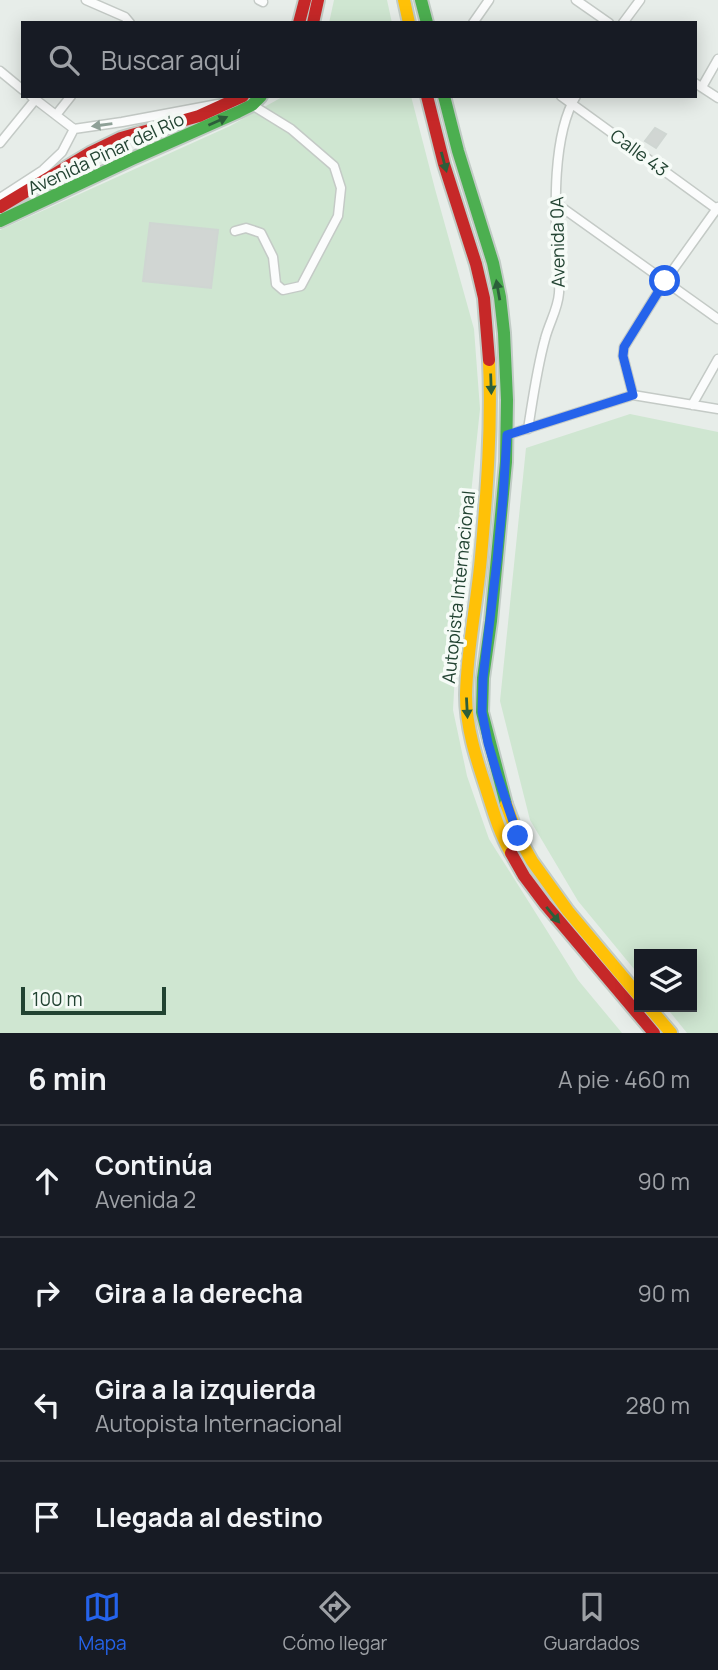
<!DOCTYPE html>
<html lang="es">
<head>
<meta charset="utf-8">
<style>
	:root { --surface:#171b24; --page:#20242c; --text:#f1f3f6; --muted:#9ea1a6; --line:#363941; --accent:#2563eb }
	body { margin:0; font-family:Manrope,sans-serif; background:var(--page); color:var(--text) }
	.controls { position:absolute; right:21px; bottom:21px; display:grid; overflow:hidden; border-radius:0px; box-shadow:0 4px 18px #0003 }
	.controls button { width:63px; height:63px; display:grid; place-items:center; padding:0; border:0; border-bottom:2px solid var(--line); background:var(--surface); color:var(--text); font:35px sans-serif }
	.scale { position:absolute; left:21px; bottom:18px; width:145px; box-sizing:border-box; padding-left:7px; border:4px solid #224332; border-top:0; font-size:19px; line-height:24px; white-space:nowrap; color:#224332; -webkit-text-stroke:5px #f6fbf7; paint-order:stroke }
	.stop { position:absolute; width:21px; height:21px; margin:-16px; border:5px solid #2563eb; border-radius:50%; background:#fff }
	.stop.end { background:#2563eb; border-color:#fff; box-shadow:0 2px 7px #0008 }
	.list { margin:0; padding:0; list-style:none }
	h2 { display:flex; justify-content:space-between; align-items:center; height:91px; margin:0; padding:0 28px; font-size:30px }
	h2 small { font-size:23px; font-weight:400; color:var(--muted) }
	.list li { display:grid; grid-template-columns:46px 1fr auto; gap:21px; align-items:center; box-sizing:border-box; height:112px; padding:0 28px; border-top:2px solid var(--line) }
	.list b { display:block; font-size:26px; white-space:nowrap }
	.list p { margin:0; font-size:23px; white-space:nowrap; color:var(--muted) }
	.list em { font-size:23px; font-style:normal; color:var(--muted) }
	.icon { flex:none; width:38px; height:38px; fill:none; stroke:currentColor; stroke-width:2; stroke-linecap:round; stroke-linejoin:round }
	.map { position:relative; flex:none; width:718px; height:1033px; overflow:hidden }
	.search { position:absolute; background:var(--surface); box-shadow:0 4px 18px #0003; left:21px; right:21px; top:21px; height:77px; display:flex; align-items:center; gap:18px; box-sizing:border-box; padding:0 24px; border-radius:0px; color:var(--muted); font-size:26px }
	.sheet { height:539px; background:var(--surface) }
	nav { display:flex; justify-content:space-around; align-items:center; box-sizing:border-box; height:98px; border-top:2px solid var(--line); background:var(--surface); font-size:19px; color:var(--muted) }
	nav a { display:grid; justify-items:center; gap:4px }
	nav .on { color:var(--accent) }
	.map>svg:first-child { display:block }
	.green { fill:#cfe6d1 }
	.building { fill:#d1d6d3; stroke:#cfd6d2; stroke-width:2 }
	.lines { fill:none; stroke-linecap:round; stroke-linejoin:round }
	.street-casing { stroke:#c4cac6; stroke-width:11 }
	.fast-casing { stroke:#c2ccc6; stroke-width:16 }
	.slow-casing { stroke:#c2ccc6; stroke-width:16 }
	.jam-casing { stroke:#c2ccc6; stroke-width:16 }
	.street { stroke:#fbfcfc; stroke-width:8 }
	.fast { stroke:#4caf50; stroke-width:12 }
	.slow { stroke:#ffc107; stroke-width:12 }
	.jam { stroke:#c62828; stroke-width:12 }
	.oneway { fill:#2c5e3a }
	.oneway2 { fill:#8ea097 }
	.route { stroke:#2563eb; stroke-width:9 }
	.labels { text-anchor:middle; stroke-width:7; stroke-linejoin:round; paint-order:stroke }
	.street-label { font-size:18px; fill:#224332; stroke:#f6fbf7 }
</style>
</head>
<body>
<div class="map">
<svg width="718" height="1033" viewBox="0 0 718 1033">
	<rect width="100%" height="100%" fill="#e7ede9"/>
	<path class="green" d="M334 0H387L392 23H329Z
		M284 96H411L435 189 474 329 480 409 458 617 453 710 467 776 489 839 578 980 622 1033H0V230L230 126Z
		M630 414 718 432V1033H687L666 1007H692V954H639V975L578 901 530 820 500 701 526 448Z"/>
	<path class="building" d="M655 128 666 134 656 148 645 141Z
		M150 223 218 230 211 288 143 281Z"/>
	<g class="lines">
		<g class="street-casing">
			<path id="street" d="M86 0 125 17 130 23
				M259 0 263 2
				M576 0 609 23
				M473 23 489 0
				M623 23 640 0
				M0 71 23 90
				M695 83 718 98
				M702 87 718 59
				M31 96 74 129 122 122 218 104
				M561 96 718 210
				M56 115 71 96
				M0 143 35 100
				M0 198 43 170 62 152 74 129
				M557 204 718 319
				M235 231 246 228 261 233 273 257 276 284 283 290 301 286 338 216 341 188 334 166 291 129 252 105
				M633 395 623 356 624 347 665 281 718 207
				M692 405 718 359
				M528 429C533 398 537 368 545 339 549 323 558 309 559 293 560 280 558 267 557 255 555 210 552 135 576 96
				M507 435 633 395 718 409"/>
		</g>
		<g class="fast-casing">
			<path id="fast" d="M421 0 427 23
				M444 96 458 151 493 263 500 297 504 333 507 400 506 462 491 621 483 678 482 712 506 804
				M0 221 132 159 238 112 252 105 261 96"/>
		</g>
		<g class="slow-casing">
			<path id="slow" d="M404 0 409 23
				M489 360C492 426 487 490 481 557 477 603 467 648 466 695 466 727 476 758 486 788 493 810 499 832 511 853
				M506 804 518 836 532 861 568 911 639 996
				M649 1007 671 1033"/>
		</g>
		<g class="jam-casing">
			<path id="jam" d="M299 23 305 0
				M313 23 318 0
				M427 96 444 164 476 264 484 298 489 360
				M0 207 90 153 121 138 199 116 243 96
				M511 853 524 876 545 904 654 1033"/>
		</g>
		<use href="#street" class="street"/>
		<use href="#fast" class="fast"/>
		<use href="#slow" class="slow"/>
		<use href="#jam" class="jam"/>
	</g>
	<defs><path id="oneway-solid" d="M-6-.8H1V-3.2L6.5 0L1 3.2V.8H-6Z" transform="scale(1.75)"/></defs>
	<g class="oneway">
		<use href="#oneway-solid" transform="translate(218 121) rotate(-24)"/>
		<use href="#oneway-solid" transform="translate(444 162) rotate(75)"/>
		<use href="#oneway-solid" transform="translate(498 290) rotate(-100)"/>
		<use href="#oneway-solid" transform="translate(491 384) rotate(88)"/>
		<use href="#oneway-solid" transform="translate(467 708) rotate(87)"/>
		<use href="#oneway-solid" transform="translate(553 915) rotate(50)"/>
	</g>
	<use class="oneway2" href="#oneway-solid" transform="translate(102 125) rotate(172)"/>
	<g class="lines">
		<path class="route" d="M518 836 498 777 488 743 482 712 483 678 497 561 503 498 507 435 633 395 623 356 624 347 665 281"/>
	</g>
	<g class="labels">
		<g class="street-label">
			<text transform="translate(639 153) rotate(36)" y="6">Calle 43</text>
			<text transform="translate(106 154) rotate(-25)" y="6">Avenida Pinar del Río</text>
			<text transform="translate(558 242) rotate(-91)" y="6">Avenida 0A</text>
			<text transform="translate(459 587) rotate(-84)" y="6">Autopista Internacional</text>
		</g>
	</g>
</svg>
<div class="controls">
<button><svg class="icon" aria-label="layers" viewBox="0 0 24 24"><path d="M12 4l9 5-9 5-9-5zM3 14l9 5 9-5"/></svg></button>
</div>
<div class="scale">100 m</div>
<div class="stop" style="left:665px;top:281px"></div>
<div class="stop end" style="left:518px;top:836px"></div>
<div class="search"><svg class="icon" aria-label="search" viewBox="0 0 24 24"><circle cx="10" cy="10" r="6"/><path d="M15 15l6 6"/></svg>Buscar aquí</div>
</div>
<section class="sheet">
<h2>6 min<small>A pie · 460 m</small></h2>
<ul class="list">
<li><svg class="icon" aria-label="ahead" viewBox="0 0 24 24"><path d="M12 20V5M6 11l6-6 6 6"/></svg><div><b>Continúa</b><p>Avenida 2</p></div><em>90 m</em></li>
<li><svg class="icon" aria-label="right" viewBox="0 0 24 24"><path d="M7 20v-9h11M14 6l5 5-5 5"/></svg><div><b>Gira a la derecha</b></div><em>90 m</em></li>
<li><svg class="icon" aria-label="left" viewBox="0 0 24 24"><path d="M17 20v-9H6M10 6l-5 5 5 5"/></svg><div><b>Gira a la izquierda</b><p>Autopista Internacional</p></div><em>280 m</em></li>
<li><svg class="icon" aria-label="arrive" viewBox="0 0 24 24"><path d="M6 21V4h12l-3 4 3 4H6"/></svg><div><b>Llegada al destino</b></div></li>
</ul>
</section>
<nav>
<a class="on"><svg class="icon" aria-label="map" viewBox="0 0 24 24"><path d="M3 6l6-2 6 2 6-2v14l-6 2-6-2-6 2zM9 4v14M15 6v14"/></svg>Mapa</a>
<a><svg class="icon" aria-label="directions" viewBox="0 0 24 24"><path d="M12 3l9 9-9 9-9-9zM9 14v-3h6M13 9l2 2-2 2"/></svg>Cómo llegar</a>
<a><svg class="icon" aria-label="saved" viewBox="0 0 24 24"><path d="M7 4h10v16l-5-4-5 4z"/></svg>Guardados</a>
</nav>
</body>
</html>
